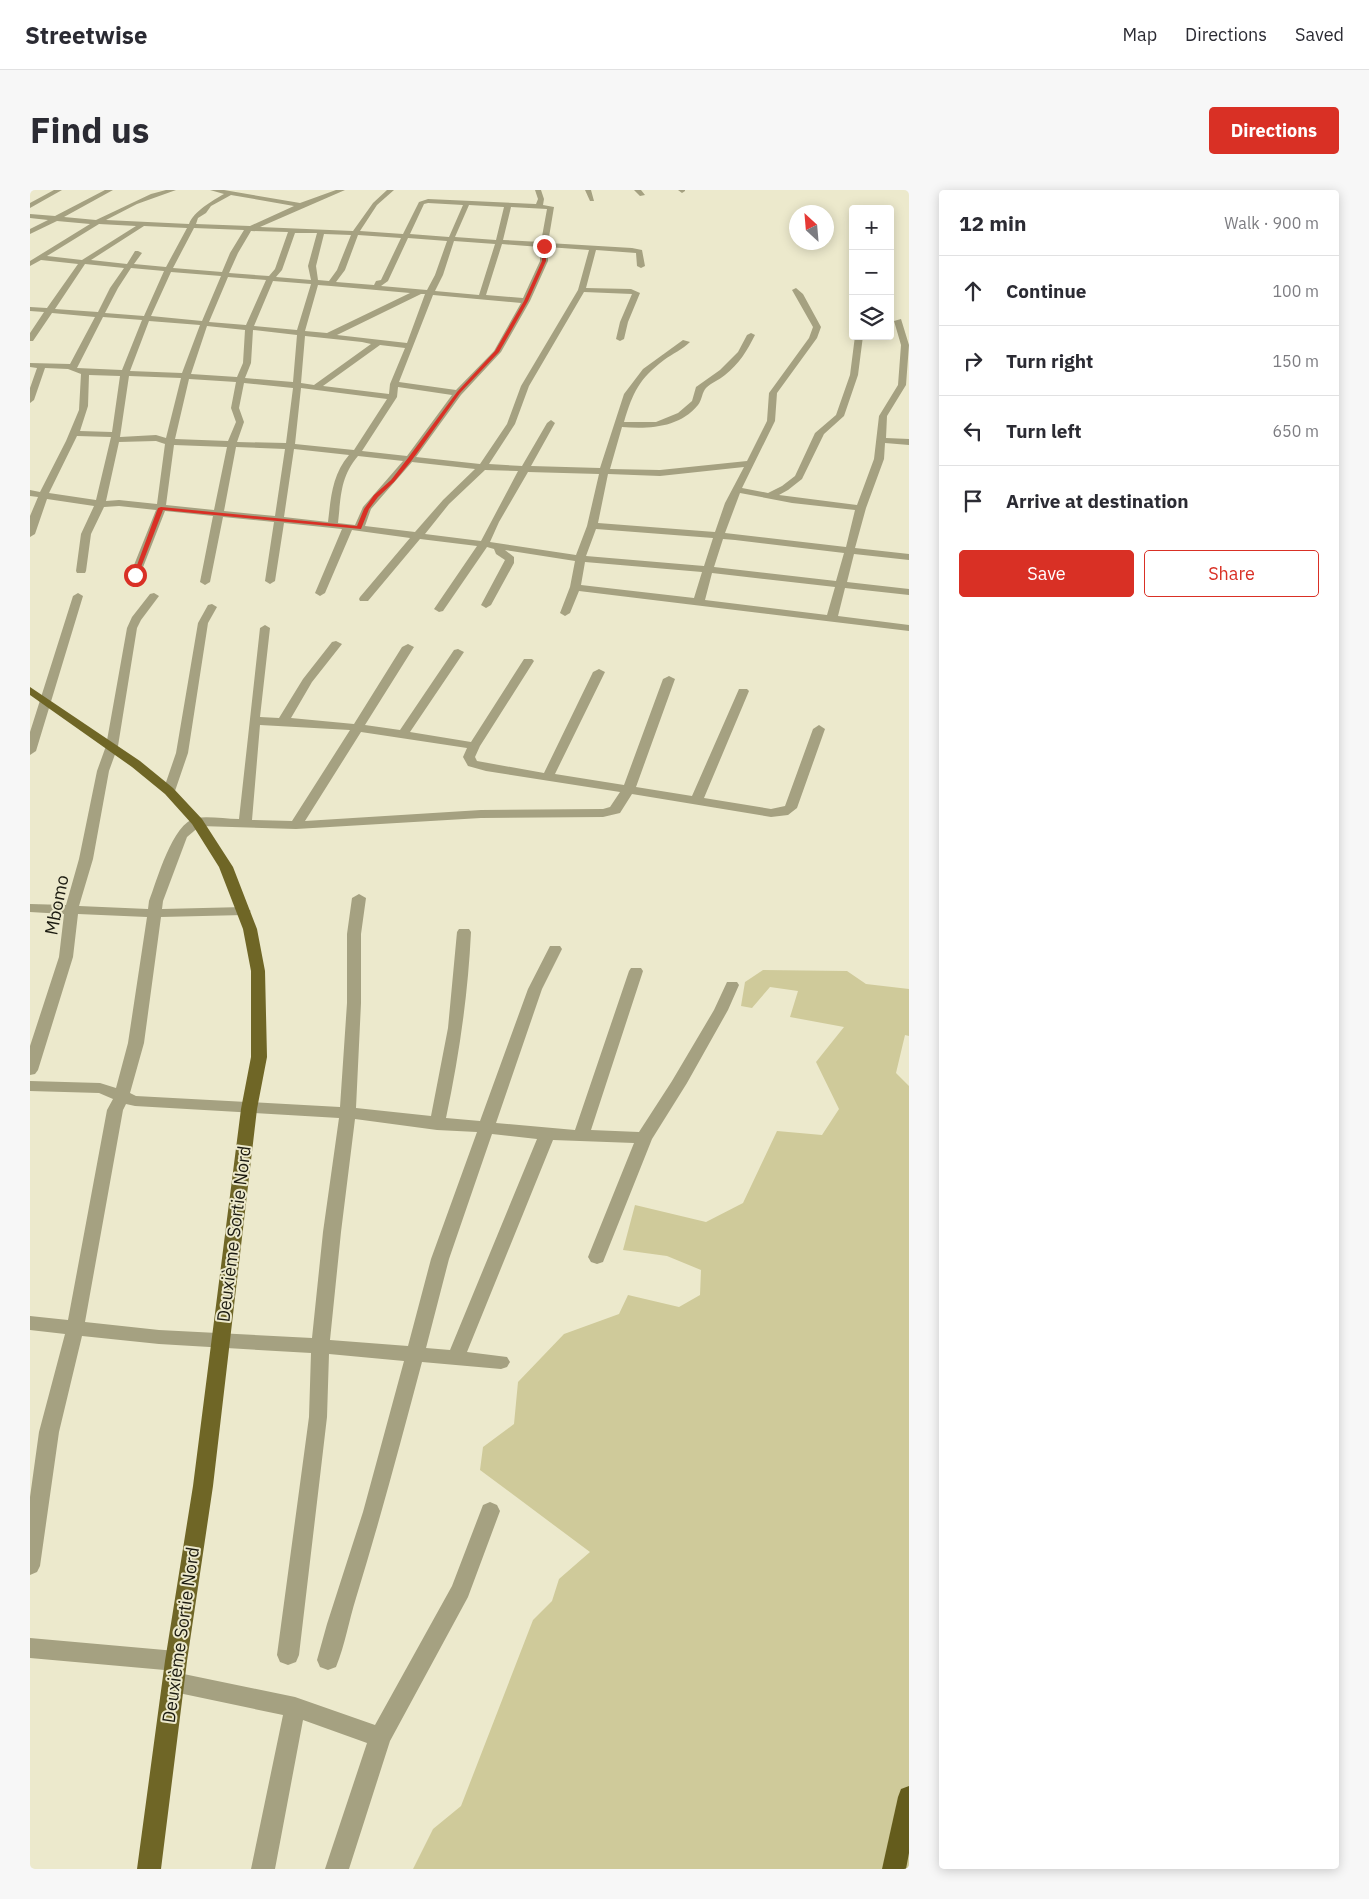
<!DOCTYPE html>
<html lang="en">
<head>
<meta charset="utf-8">
<style>
	:root { --surface:#fff; --page:#f7f7f7; --text:#2b2b33; --muted:#7c7c81; --line:#e1e1e2; --accent:#d93025 }
	body { margin:0; font-family:"IBM Plex Sans",sans-serif; background:var(--page); color:var(--text) }
	.controls { position:absolute; right:15px; top:15px; display:grid; overflow:hidden; border-radius:5px; box-shadow:0 2px 12px #0003 }
	.controls button { width:45px; height:45px; display:grid; place-items:center; padding:0; border:0; border-bottom:1px solid var(--line); background:var(--surface); color:var(--text); font:25px sans-serif }
	.compass { position:absolute; left:759px; top:15px; width:45px; height:45px; border-radius:50%; background:var(--surface); box-shadow:0 2px 12px #0003; rotate:334deg }
	.stop { position:absolute; width:15px; height:15px; margin:-11px; border:4px solid #d93025; border-radius:50%; background:#fff }
	.stop.end { background:#d93025; border-color:#fff; box-shadow:0 1px 5px #0008 }
	.list { margin:0; padding:0; list-style:none }
	h2 { display:flex; justify-content:space-between; align-items:center; height:65px; margin:0; padding:0 20px; font-size:21px }
	h2 small { font-size:16px; font-weight:400; color:var(--muted) }
	.list li { display:grid; grid-template-columns:32px 1fr auto; gap:15px; align-items:center; box-sizing:border-box; height:70px; padding:0 20px; border-top:1px solid var(--line) }
	.list b { display:block; font-size:19px; white-space:nowrap }
	.list em { font-size:16px; font-style:normal; color:var(--muted) }
	.actions { display:flex; gap:10px; padding:15px 20px }
	.actions a { flex:1; padding:11px 0; border:1px solid var(--accent); border-radius:5px; text-align:center; font-size:18px; color:var(--accent) }
	.actions .main { background:var(--accent); color:#fff }
	.icon { flex:none; width:28px; height:28px; fill:none; stroke:currentColor; stroke-width:2; stroke-linecap:round; stroke-linejoin:round }
	.map { position:relative; flex:none; width:879px; height:1679px; overflow:hidden; border-radius:5px }
	header { display:flex; align-items:center; gap:30px; box-sizing:border-box; height:70px; padding:0 25px; background:var(--surface); border-bottom:1px solid var(--line) }
	header strong { font-size:24px }
	nav { display:flex; gap:28px; margin-inline-start:auto; font-size:18px }
	.intro { display:flex; align-items:center; justify-content:space-between; box-sizing:border-box; height:120px; padding:0 30px }
	h1 { margin:0; font-size:35px }
	.button { padding:12px 22px; border-radius:5px; background:var(--accent); color:#fff; font-size:18px; font-weight:700 }
	main { display:flex; gap:30px; padding:0 30px }
	aside { flex:1; background:var(--surface); border-radius:5px; box-shadow:0 2px 12px #0003 }
	.map>svg:first-child { display:block }
	.green { fill:#cfca9a }
	.lines { fill:none; stroke-linecap:round; stroke-linejoin:round }
	.minor { fill:#a5a181; fill-rule:evenodd }
	.primary { fill:#6f6626; fill-rule:evenodd }
	.trunk { fill:#645c1c; fill-rule:evenodd }
	.route { fill:#d93025 }
	.labels { text-anchor:middle; stroke-width:4; stroke-linejoin:round; paint-order:stroke }
	.street-label { font-size:18px; fill:#1b1a10; stroke:#ece9cc }
</style>
</head>
<body>
<header>
<strong>Streetwise</strong>
<nav><a>Map</a><a>Directions</a><a>Saved</a></nav>
</header>
<div class="intro"><h1>Find us</h1><a class="button">Directions</a></div>
<main>
<div class="map">
<svg width="879" height="1679" viewBox="0 0 879 1679">
	<rect width="100%" height="100%" fill="#ece9cc"/>
	<path class="green" d="M733 780 817 781 836 794 879 799V846L875 845 866 883 879 896V1679H383L403 1639 431 1616 503 1430 522 1411 529 1389 560 1362 450 1280 453 1257 484 1234 488 1192 534 1144 589 1124 598 1105 649 1117 670 1105 671 1080 637 1066 593 1060 605 1015 676 1032 713 1013 747 941 792 945 809 919 786 872 814 837 760 827 768 801 740 797 722 818 711 816 715 792Z"/>
	<g class="lines">
		<path class="minor" d="M24 0H32L0 18V13Z
			M75 0H83L34 27 66 30 121 4 136 0H146L107 14 76 30 159 34C164 21 182 11 194 4L180 0H194L270 13 306 0H315L230 37 323 41 343 13 357 0H364L347 15 330 41 373 44 389 12 398 9 506 14 508 9 505 0H511L514 9 513 15 524 17 518 53 602 58 612 60 615 76 611 78 607 76 606 63 566 60 556 98 601 99 610 103 598 132 594 149 590 151 586 149 590 132 602 104 554 102 499 196 485 234 459 274 492 276 517 233 521 230 525 233 501 276 570 278 594 204 613 179 653 150 660 152C653 159 642 164 634 170 609 189 603 202 594 232H626L648 223 662 211 666 197 690 180 708 162 717 145 721 143 725 145C717 161 709 174 695 185 689 190 681 193 676 198 672 202 672 210 668 215 649 238 619 239 592 237L580 279 630 280 717 271 737 231 739 203 779 148 783 137 762 100 766 98 773 104 791 137 787 148 747 203 745 231 712 298 738 303 752 296 765 286 785 243 806 225 820 185 825 146H833L828 185 814 226 794 244 772 289 758 300 749 305 827 315 844 269 849 226 868 195 871 155 864 131 871 129 879 155 876 195 857 226 856 248 879 249V255L855 253 854 269 836 318 825 358 879 364V370L824 364 817 392 879 399V405L815 398 808 426 879 435V441L549 401 540 423 535 426 530 423 540 397 545 371 475 360 484 367V373L461 415 456 418 451 415 475 370 466 364 464 359 457 357 413 421 409 422 404 419 447 356 390 349 338 411H330L329 409 330 407 380 348 322 340 295 403 290 406 285 403 312 339 254 333 245 391 240 394 235 391 244 332 193 327 180 392 175 395 170 392 183 326 135 321 110 385 105 388 100 385 126 320 89 316 74 317 61 344 56 381 55 383H47L46 381 51 344 64 316 17 309 5 344 0 347V326L8 307 0 306V300L10 302 36 251 49 220 51 184 38 179 15 178 4 210 0 213V198L7 178 0 177V173L40 174 65 127 22 123 3 151H0V143L14 122 0 121V117L17 118 48 74 11 70 0 76V71L60 34 27 31 0 44V39L18 30 0 28V24L25 26ZM201 5 264 16 220 36 166 34 168 28 176 23 181 16ZM398 13 433 15 419 47 380 44 394 14ZM439 15 474 17 466 50 425 47ZM481 17 517 19 511 52 473 50ZM69 34 106 36 52 70 17 66ZM114 36 157 38 136 77 104 74 112 63 108 61H105L97 74 61 70ZM164 38 214 40 200 63 192 82 143 78ZM221 41 258 42 245 79 239 86 199 83 208 63ZM265 43H287L278 76 281 90 246 87 252 80ZM294 44 321 45 307 80 299 91 288 90 286 76ZM328 45 371 48 351 90 346 91 344 95 306 92 315 80ZM378 48 417 51 405 85 397 100 351 96 358 91ZM424 51 465 54 449 105 405 101 413 85ZM472 54 510 57V71L493 108 456 105ZM518 57 559 60 548 100 491 196 477 234 450 274 386 267 431 205 471 162 500 111 518 71ZM55 74 94 78 80 98 68 122 25 119ZM101 78 134 81 114 126 75 123 88 98ZM141 82 191 86 172 131 121 126ZM198 87 236 90 216 135 179 132ZM243 91 281 94 267 140 224 136ZM288 95 301 96 380 103 297 143 275 141ZM391 104H395L377 153 307 145ZM403 105 491 113 464 161 426 200 369 192ZM73 127 112 130 92 180 47 178ZM119 131 170 135 152 183 100 181ZM177 136 215 140 213 173 207 187 161 184ZM223 140 267 145 263 192 215 188 221 173ZM275 146 332 152 341 154 284 195 271 193ZM350 155 375 158 360 194 359 204 293 196ZM59 185 90 186 82 242 50 241 58 216ZM99 186 151 188 136 248 126 245 90 247ZM159 189 206 192 201 218 206 232 198 251 145 249ZM214 193 263 198 256 253 207 252 214 232 209 218ZM368 197 422 205 377 266 332 261 367 207ZM271 198 357 209 324 260 265 254ZM47 246 81 247 66 310 19 303ZM126 251 135 254 127 314 89 310 76 311 89 252ZM144 255 197 257 184 320 136 315ZM206 257 255 259 245 326 194 321ZM264 259 319 265C302 285 301 307 298 332L254 327ZM328 266 373 271 333 317 325 335 308 333C311 307 310 287 328 266ZM382 272 445 279 413 310 385 342 335 336 341 319ZM714 277 695 313 685 342 568 333 578 284 630 286ZM455 280 488 281 451 351 395 344 419 314ZM498 282 569 284 557 336 546 365 460 352 469 332ZM710 303 762 313 825 320 816 357 695 343ZM566 339 683 348 674 376 556 366ZM693 349 705 350 814 363 806 391 684 377ZM555 372 672 382 664 408 551 395ZM682 383 805 397 797 425 675 410Z
			M555 0H561L564 11H560Z
			M604 0H611L615 5 610 6Z
			M648 0H655V1L652 3Z
			M48 403 53 406 6 561 0 565V542L43 406Z
			M124 403 129 406 111 430 107 438 88 556 79 581 63 669 49 716 118 719 119 711C127 691 142 633 166 628 179 626 195 629 209 629L230 438 235 435 240 438 230 527 249 528 273 489 302 452 306 451 312 454 282 492 261 528 324 534 372 457 378 454 384 457 335 535 370 540 424 460 428 459 434 462 380 542 441 552 494 469H502L504 471 450 556 445 567 447 571 514 583 563 482 569 479 575 482 525 584 594 595 633 489 639 486 645 489 606 597 662 606 709 499H717L719 501 674 608 741 619 755 616 783 539 789 535 795 539 767 618 758 625 741 627 602 604 590 623 573 627 451 628 266 639 170 636 157 647 133 711 132 719 214 717 221 721 214 725 131 727 114 853 100 903 106 906 310 917 317 813V744L322 708 329 704 336 708 331 744V813L326 918 401 926 418 838 427 742 429 739H439L441 742C438 805 429 866 416 928L450 931 498 799 520 756H530L532 759 512 799 466 933 545 940 599 781 601 778H611L613 781 561 940 609 942 642 891 684 820 697 792H707L709 795 698 820 657 893 622 949 573 1072 567 1074 561 1072 558 1067 604 953 523 950 437 1162 477 1167 480 1172 477 1177 471 1179 392 1172C371 1251 350 1330 326 1408 319 1430 315 1455 306 1477L298 1480 290 1477 287 1470 297 1434 333 1322 374 1171 299 1164 297 1227 269 1465 266 1472 258 1475 250 1472 247 1465 279 1227 281 1163 129 1154 52 1146 29 1242 10 1376 7 1382 0 1385V1307L9 1242 35 1144 0 1140V1126L38 1130 77 920 83 909 69 903 0 901V891L70 893 86 898 98 853 117 727 48 724 43 767 8 880 5 884 0 885V856L29 767 34 724 0 722V714L36 715 49 669 67 581 76 556 97 438 102 427 120 404ZM230 535 320 540 262 631 222 630ZM331 542 437 558 433 567 438 576 456 581 590 602 580 617 573 619 451 620 275 631ZM96 914 105 916 309 928 293 1042 282 1148 129 1140 55 1132 93 920ZM325 929 407 940 447 942 401 1069 378 1156 300 1150 311 1042ZM462 944 507 949 420 1160 396 1158 419 1069Z
			M182 414 187 417 178 433 158 563 145 601 139 605 133 601 146 563 168 433 178 415Z
			M460 1312 467 1315 470 1321 438 1407 360 1551 319 1679H295L337 1553 273 1530 245 1679H221L253 1525 144 1502 136 1499 133 1492 136 1485 144 1482 265 1507 345 1535 422 1396 453 1315Z
			M0 1448 146 1461 154 1464 157 1471 154 1478 146 1481 0 1468Z"/>
		<path class="primary" d="M0 497 110 571 143 598 172 629 203 677 227 739 235 781 237 867 227 919 183 1296 157 1471 131 1679H107L135 1471 163 1296 211 919 221 867V781L213 739 189 677 162 634 135 604 102 577 0 505Z"/>
		<path class="trunk" d="M879 1596V1663L876 1679H852L868 1607 871 1599Z"/>
	</g>
	<path class="route" d="M516 55V71L498 111 469 162 430 203 382 270 364 292 348 307 339 319 331 339 133 320 108 385 103 386 128 318 131 317 327 336 334 319 344 305 361 290 378 268 427 202 465 161 494 111 512 71V56Z"/>
	<g class="labels">
		<g class="street-label">
			<text transform="translate(27 715) rotate(-79)" y="6">Mbomo</text>
			<text transform="translate(204 1044) rotate(-83)" y="6">Deuxième Sortie Nord</text>
			<text transform="translate(151 1445) rotate(-82)" y="6">Deuxième Sortie Nord</text>
		</g>
	</g>
</svg>
<div class="controls">
<button>+</button>
<button>−</button>
<button><svg class="icon" aria-label="layers" viewBox="0 0 24 24"><path d="M12 4l9 5-9 5-9-5zM3 14l9 5 9-5"/></svg></button>
</div>
<svg class="compass" viewBox="-18 -18 36 36"><path d="M0-13l5 13h-10z" fill="#e53935"/><path d="M0 13l5-13h-10z" fill="#7c7c81"/></svg>
<div class="stop" style="left:105px;top:385px"></div>
<div class="stop end" style="left:514px;top:56px"></div>
</div>
<aside>
<h2>12 min<small>Walk · 900 m</small></h2>
<ul class="list">
<li><svg class="icon" aria-label="ahead" viewBox="0 0 24 24"><path d="M12 20V5M6 11l6-6 6 6"/></svg><div><b>Continue</b></div><em>100 m</em></li>
<li><svg class="icon" aria-label="right" viewBox="0 0 24 24"><path d="M7 20v-9h11M14 6l5 5-5 5"/></svg><div><b>Turn right</b></div><em>150 m</em></li>
<li><svg class="icon" aria-label="left" viewBox="0 0 24 24"><path d="M17 20v-9H6M10 6l-5 5 5 5"/></svg><div><b>Turn left</b></div><em>650 m</em></li>
<li><svg class="icon" aria-label="arrive" viewBox="0 0 24 24"><path d="M6 21V4h12l-3 4 3 4H6"/></svg><div><b>Arrive at destination</b></div></li>
</ul>
<div class="actions"><a class="main">Save</a><a>Share</a></div>
</aside>
</main>
</body>
</html>
